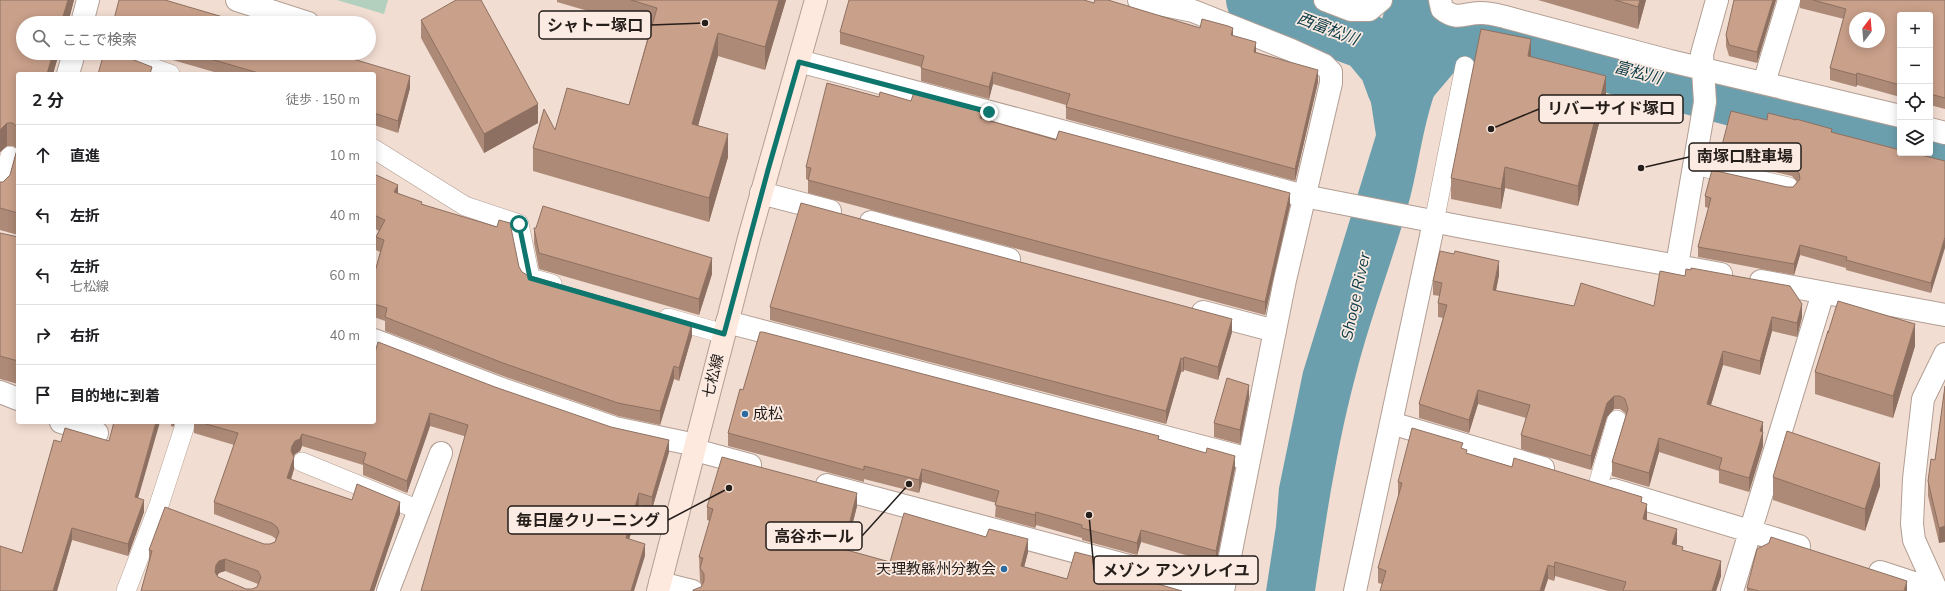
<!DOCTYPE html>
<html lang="ja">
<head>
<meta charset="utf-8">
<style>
	:root { --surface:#fff; --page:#f6f6f6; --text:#202124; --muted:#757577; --line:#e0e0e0 }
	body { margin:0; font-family:Mulish,"Noto Sans JP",sans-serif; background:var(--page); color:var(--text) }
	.controls { position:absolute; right:12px; top:12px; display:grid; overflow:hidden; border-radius:4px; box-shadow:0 2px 10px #0003 }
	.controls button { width:36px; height:36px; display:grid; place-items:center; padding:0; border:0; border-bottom:1px solid var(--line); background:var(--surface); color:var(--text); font:20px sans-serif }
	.compass { position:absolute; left:1849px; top:12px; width:36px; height:36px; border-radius:50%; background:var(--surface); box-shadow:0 2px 10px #0003; rotate:16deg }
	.stop { position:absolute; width:12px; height:12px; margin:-9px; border:3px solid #0f766e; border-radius:50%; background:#fff }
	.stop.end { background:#0f766e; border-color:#fff; box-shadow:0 1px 4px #0008 }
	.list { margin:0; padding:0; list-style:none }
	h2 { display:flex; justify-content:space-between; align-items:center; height:52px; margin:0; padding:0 16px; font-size:17px }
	h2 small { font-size:13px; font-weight:400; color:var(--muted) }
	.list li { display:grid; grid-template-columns:26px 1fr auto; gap:12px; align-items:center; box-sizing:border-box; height:60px; padding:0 16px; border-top:1px solid var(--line) }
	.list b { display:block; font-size:15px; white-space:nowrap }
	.list p { margin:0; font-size:13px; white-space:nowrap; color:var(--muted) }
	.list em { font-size:13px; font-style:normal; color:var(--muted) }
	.icon { flex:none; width:22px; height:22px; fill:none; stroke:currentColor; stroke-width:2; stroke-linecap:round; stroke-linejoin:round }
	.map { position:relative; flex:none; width:1945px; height:591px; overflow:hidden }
	.search { position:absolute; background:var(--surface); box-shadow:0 2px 10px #0003; left:16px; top:16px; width:360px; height:44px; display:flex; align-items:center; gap:10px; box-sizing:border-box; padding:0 14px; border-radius:22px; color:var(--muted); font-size:15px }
	.panel { position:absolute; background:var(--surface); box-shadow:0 2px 10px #0003; left:16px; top:72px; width:360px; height:352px; border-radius:4px }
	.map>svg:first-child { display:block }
	.pitch { fill:#b3d0be }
	.water { fill:#6c9fad }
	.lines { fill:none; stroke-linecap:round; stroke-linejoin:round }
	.river { stroke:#6c9fad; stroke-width:56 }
	.lane-casing { stroke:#b29e93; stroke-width:20 }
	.street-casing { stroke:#b29e93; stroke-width:24 }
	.secondary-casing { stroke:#b29e93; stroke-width:24 }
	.lane { stroke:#fff; stroke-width:19 }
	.street { stroke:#fff; stroke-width:22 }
	.secondary { stroke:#fee9df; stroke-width:22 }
	.wall { fill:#ad8a77; fill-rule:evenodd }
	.shaded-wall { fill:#8d7061 }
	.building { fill:#c9a08a; stroke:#8d7061; fill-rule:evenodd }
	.route { stroke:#0f766e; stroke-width:5 }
	.poi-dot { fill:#2a6ca2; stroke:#fcebe2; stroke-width:1.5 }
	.labels { text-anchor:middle; stroke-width:3.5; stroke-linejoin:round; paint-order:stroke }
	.street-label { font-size:15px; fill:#251e1a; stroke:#fcebe2 }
	.poi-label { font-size:15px; fill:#251e1a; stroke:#fcebe2; text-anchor:start }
	.water-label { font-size:16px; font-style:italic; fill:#0a3b46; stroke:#fcebe2 }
	.leader { fill:none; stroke:#251e1a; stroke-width:1.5 }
	.callout-dot { fill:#251e1a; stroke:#fcebe2; stroke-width:1.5 }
	.callout { fill:#fcebe2; stroke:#251e1a; stroke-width:1.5 }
	.callout-label { font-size:16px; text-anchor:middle; font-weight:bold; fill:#251e1a }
</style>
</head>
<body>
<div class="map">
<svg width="1945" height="591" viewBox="0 0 1945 591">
	<rect width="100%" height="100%" fill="#f2ddd2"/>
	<path class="pitch" d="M337 0H388L384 14Z"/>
	<path class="water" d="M1399 12 1428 18 1446 37 1457 53C1428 82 1421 157 1410 198 1394 257 1371 315 1356 374 1337 445 1326 518 1315 591H1266L1276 526 1279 488 1303 372 1376 135 1368 83 1340 53 1348 23 1377 33Z"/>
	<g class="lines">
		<path class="river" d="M1254 0 1367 42 1387 66 1395 88
			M1399 91 1406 39 1416 0
			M1398 95 1444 41 1485 34 1555 50 1900 143
			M1930 151 1945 155"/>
		<g class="lane-casing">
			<path id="lane" d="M127 59 170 74
				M374 149 465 206 519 224 530 278 552 284
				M1694 165 1789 187
				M0 194 10 156
				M1434 222 1465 66
				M668 318 724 334
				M302 462 419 510
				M1598 485 1617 420
				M126 591 159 505 186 422"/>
		</g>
		<g class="street-casing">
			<path id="street" d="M237 0 308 23
				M1139 0 1193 11 1291 50 1324 65 1331 72V83L1285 280 1223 591
				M1325 0 1351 10H1369L1381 0
				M1440 0 1442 9C1458 22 1465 12 1482 13 1490 13 1497 15 1505 17L1670 61 1900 116
				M82 23 88 0
				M799 61 1304 196 1468 228 1721 274
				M68 74 74 53
				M1764 83 1789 0
				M1930 129 1945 133
				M761 193 830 211
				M871 222 1009 259
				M1677 265 1705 102 1702 54 1717 0
				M1761 281 1945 315
				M1203 312 1275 331
				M727 322 1249 459
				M374 340 499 388 615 428 696 445
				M0 392 18 399
				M61 422 97 433
				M1391 423 1543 468
				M695 450 750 465
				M827 485 1222 591
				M1614 490 1799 546
				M1880 572 1938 591
				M660 583 692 591
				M388 591 441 453
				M1355 591 1434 222
				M1732 591 1823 293
				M1937 591 1914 540 1912 524 1914 479 1923 399 1945 354"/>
		</g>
		<g class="secondary-casing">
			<path id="secondary" d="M658 591 749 238 816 0"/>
		</g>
		<use href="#lane" class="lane"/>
		<use href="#street" class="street"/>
		<use href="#secondary" class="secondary"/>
	</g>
	<path class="wall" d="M0 0H74L68 23H23V53H59L53 74H18V235L0 230V182H3L10 175 17 149 13 146H7L0 152Z
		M557 0H786L765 70 718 56 698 125 728 157 709 222 533 171V148L555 130 629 105 650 29 557 2Z
		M1538 0H1646L1638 29Z
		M1776 0 1757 63 1729 56 1726 46V35Z
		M1800 0H1945V114V109L1930 105V15H1900V97L1857 85 1856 87 1830 80V68L1844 19 1800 8Z
		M1094 3 1233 36 1256 52 1318 82 1295 181 1066 119V105L993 84 989 99 921 81V67L840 44V32Z
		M421 20 538 123 484 153 421 38Z
		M144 53H333L410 88 398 133 374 125V74H221L159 56 158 58Z
		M1531 57 1606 96 1578 206 1505 188 1501 209 1451 199V178Z
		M879 97 911 101 982 118 1290 205 1265 315 808 193V180L806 179V167Z
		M1767 120 1832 132 1945 161 1931 293 1846 270V268L1800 255 1794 275 1698 257V247L1709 208 1705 207V196L1793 187 1797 182 1792 176 1721 160V149Z
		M374 174 398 193 422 204 519 267 522 272 527 275 692 336 679 381 674 379 660 425 618 416 503 376 385 331V321L374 317V275L380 252 376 250V237L379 231 374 228Z
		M534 228 712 274 699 315 539 269 534 243Z
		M0 233 18 237V384L0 379Z
		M1499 275 1496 291 1574 306H1654L1802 317 1797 337 1772 331 1760 375 1723 365 1711 405 1763 432V446L1749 492 1719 483V471L1659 452 1649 487 1612 476V462L1626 415 1625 413 1620 409H1614L1607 417 1591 470 1521 449V435L1526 418 1478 404 1469 433 1419 418V404L1443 318 1438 317V303L1440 296 1433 295V281Z
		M770 307 1232 332 1218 380 1184 370 1183 372H1181L1166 424 770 320Z
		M1828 333 1915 346 1893 418 1815 394V372Z
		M1945 386 1939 543 1928 496V481L1935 460Z
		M495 387 669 452 652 509 639 505 629 539 645 556 464 436 430 426 407 493 363 475V465L302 446 300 451 295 454 294 456V469L291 480 352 500 400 514 374 591H141L149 562V550L264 544H270L275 542 276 539 272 536 214 514V502L234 445 194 433V422H374ZM225 571 258 584 257 587 252 589H246L218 577 217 576 219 573Z
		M743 390 1159 439 1235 468 1216 564 1141 542 1137 555 1082 540V538L1036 525 1035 528 995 517 996 503 922 482 919 493 864 479V482L728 446V433Z
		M1249 398 1240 444 1214 437V423Z
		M171 422H175L173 427 171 426Z
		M54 440 138 498 144 512 128 556 72 540 57 591H0L22 553Z
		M1463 449 1467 454 1642 503 1647 519V520L1677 543 1676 545 1683 550 1721 576 1716 591H1608L1555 576 1554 581 1548 579 1544 591H1380L1382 584 1378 583V568L1398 497V482Z
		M1773 477 1880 486 1865 531 1773 500Z
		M857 506 846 550 890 562 1028 552 1024 567 1067 579 1130 576 1182 591 701 587 702 585 700 581 699 557 710 521 707 520V507Z
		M1747 588 1907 591H1747Z"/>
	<path class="shaded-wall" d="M68 0H74L68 23H61Z
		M779 0H786L765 70V47Z
		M1640 0H1646L1638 29V7Z
		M1773 0H1776L1757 63V52Z
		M1233 28V40L1231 35Z
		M718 33V56L692 147V124Z
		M1531 39V60L1528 56Z
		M1256 42V55L1254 52Z
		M53 53H59L53 74H47Z
		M1318 70V82L1295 181V169Z
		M993 72V84L989 99V87Z
		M1857 73V85L1856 87V75Z
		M410 76V88L398 133V121Z
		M1606 76V96L1578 206V186Z
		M538 104V123L484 153V134Z
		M982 110V123L980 118Z
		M7 123V146L0 152V130Z
		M728 134V157L709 222V198Z
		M1505 167V188L1501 209V189Z
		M398 185V198L394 192Z
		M1290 193V205L1265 315V302Z
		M1945 237V248L1931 293V283Z
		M1800 245V255L1794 275V264Z
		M712 258V274L699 315V299Z
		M1499 261V275L1493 304V290Z
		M1802 304V317L1797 337V323Z
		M1772 317V331L1760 375V361Z
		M1232 319V332L1218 380V367Z
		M692 323V336L679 381V368Z
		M1915 324V346L1893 418V396Z
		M1723 351V365L1707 418V404Z
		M1184 357V370L1183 372V359Z
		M1181 358V372L1166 424V411Z
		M674 366V379L660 425V411Z
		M1249 385V398L1240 444V430Z
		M1478 390V404L1469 433V420Z
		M1614 396V409L1607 417 1591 470V456L1607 403Z
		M430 413V426L407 493V481Z
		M156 422H160L135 509V497Z
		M173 422H175L173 427Z
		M1763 422V446L1749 492V478L1760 431Z
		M302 434V446L300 451 295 454 292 458 291 451 292 446 295 441Z
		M1659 438V452L1649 487V473Z
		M669 440V452L652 509V497Z
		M1235 456V468L1216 564V551Z
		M294 457V469L287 491V478Z
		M1880 463V486L1865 531V509Z
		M922 469V482L919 493V480Z
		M639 493V505L626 551V538Z
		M857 493V506L843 562V549Z
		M144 500V512L128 556V544Z
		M400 502V514L374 591H370Z
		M1647 504V519L1643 533V519Z
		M1036 512V525L1035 528V515Z
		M1945 526V542L1939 543V528Z
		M72 528V540L57 591H53Z
		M1677 529V543L1672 558V544Z
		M1141 530V542L1137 555V543Z
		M1028 539V552L1021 579V566Z
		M645 544V556L634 591H631Z
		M225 559V571L219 573 216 578 215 572 216 565 219 561Z
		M1721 561V576L1716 591H1712Z
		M1555 562V576L1554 581V567Z
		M1548 565V579L1544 591H1540Z
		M1130 566V579L1127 575Z
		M1907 581V591H1904Z"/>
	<path class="building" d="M0 0H68L61 23H23V53H53L47 74H18V128L13 123H7L0 130Z
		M119 0H165L240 22V23H113Z
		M456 0H481L538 104 484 134 421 20Z
		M631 0H779L765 47 718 33 692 124 728 134 709 198 533 148 544 109 555 130 567 88 629 105 657 8Z
		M849 0H1084L1094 3 1095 0H1108L1200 28 1202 19 1228 26 1233 28 1231 35 1256 42 1254 52 1318 70 1295 169 1066 107 1070 94 993 72 989 87 921 68 924 56 840 32Z
		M1615 0H1640L1638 7Z
		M1734 0H1773L1757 52 1729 45 1726 35Z
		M1813 0H1945V98L1930 94V15H1900V85L1857 73 1856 75 1830 68 1846 9ZM1855 18H1879V42H1855Z
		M1481 29 1531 39 1528 56 1606 76 1578 186 1505 167 1501 189 1451 178Z
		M104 53H116L152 67 150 74H98Z
		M190 53H333L410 76 398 121 374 113V74H262Z
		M827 83 879 97 880 92 911 101 914 92 982 110 980 118 1056 140 1059 131 1290 193 1265 302 808 180 811 168 806 167Z
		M1731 111 1767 120 1768 113 1796 120V119L1832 129 1831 132 1900 150V153H1913L1945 161V237L1931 283 1846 260 1847 257 1800 245 1794 264 1698 247 1711 198 1705 196 1712 170 1787 187H1793L1800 179 1799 173 1792 166 1721 149Z
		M18 146V213L0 208V182H3L10 175Z
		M374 174 398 185 394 192 422 202 421 204 497 227 499 220 510 223 519 267 522 272 527 275 692 323 679 368 674 366 660 411 618 403 503 363 385 317 387 308 374 304V275L384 240 376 237 385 220 374 215Z
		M801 203 1232 319 1218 367 1184 357 1183 359 1181 358 1166 411 770 307Z
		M543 206 712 258 699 299 539 253 534 228H536Z
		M0 233 18 237V361L0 356Z
		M1440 251 1454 254 1455 251 1499 261 1493 290 1574 306 1581 283 1654 306 1660 271 1685 276 1686 269 1691 270V268L1790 286 1802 304 1797 323 1772 317 1760 361 1723 351 1707 404 1763 422 1760 431 1763 432 1749 478 1719 469 1722 458 1659 438 1649 473 1612 462 1628 409 1625 399 1620 396H1614L1607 403 1591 456 1521 435 1530 405 1478 390 1469 420 1419 404 1447 305 1438 303 1442 283 1433 281Z
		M1838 301 1915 324 1893 396 1815 372 1828 331V333Z
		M760 332H763L1159 436 1158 439 1206 453 1207 448 1235 456 1216 551 1141 530 1137 543 1082 528V525L1036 512 1035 515 995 505 999 491 922 469 919 480 864 466V470L728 433 740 389 743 390Z
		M378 342 495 387 611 427 669 440 652 497 639 493 626 538 645 544 631 591H421L468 425 430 413 407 481 363 463 366 453 302 434 300 439 295 441 292 446 291 451 294 457 287 478 352 500 357 484 400 502 370 591H141L152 551 149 550 165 507 264 544H270L275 542 279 532 277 527 272 523 214 502 238 433 199 422H374V356ZM225 559 258 571 261 577 257 587 252 589H246L218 577 215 572 216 565 219 561Z
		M1227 378 1249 385 1240 430 1214 423Z
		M1945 386V526L1939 528 1928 481 1931 459 1935 460Z
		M114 422H156L135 497 144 500 128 544 72 528 53 591H0V546L22 553 54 440 61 442 65 428 109 441Z
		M1412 428 1463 443 1461 448 1467 450 1466 453 1512 467 1514 458 1642 497 1641 502 1647 504 1643 519 1677 529 1672 544 1683 547 1682 550 1721 561 1712 591H1623L1626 582 1555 562 1554 567 1548 565 1540 591H1380L1386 571 1378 568 1402 483 1398 482Z
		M1787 431 1880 463 1865 509 1773 477Z
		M722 457 857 493 843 549 890 562 904 513 986 537 989 529 1028 539 1021 566 1067 579 1075 552 1130 566 1127 575 1182 591H693V590L701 587 704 581V574L700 568 703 558 699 557 713 509 707 507Z
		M1771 537 1907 581 1904 591H1759L1747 588 1757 549 1769 543Z"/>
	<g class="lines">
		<path class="route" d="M519 224 530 278 724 334 768 170 799 62 989 112"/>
	</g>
	<g class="poi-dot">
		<circle cx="745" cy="414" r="4"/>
		<circle cx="1004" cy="569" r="4"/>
	</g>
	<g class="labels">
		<g class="street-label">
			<text transform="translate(713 376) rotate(-76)" y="5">七松線</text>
		</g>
		<g class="poi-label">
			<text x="753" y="419">成松</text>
			<text x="996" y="574" text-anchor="end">天理教緜州分教会</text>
		</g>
		<g class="water-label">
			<text transform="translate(1328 28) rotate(21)" y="6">西富松川</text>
			<text transform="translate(1638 72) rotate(15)" y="6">富松川</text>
			<text transform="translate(1355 296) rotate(-78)" y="6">Shoge River</text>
		</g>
	</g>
	<path class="leader" d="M705 23L651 25M1491 129L1539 109M1641 168L1689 157M729 488L668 520M909 484L862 536M1089 515L1094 570"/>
	<g class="callout-dot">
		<circle cx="705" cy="23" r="4"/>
		<circle cx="1491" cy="129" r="4"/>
		<circle cx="1641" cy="168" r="4"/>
		<circle cx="729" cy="488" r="4"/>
		<circle cx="909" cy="484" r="4"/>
		<circle cx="1089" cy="515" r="4"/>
	</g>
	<g class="callout">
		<rect x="539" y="11" width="112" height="28" rx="4"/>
		<rect x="1539" y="95" width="144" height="28" rx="4"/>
		<rect x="1689" y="143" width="112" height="28" rx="4"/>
		<rect x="508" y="506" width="160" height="28" rx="4"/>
		<rect x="766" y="522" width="96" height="28" rx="4"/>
		<rect x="1094" y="556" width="164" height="28" rx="4"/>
	</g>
	<g class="callout-label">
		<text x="595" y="31">シャトー塚口</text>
		<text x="1611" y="114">リバーサイド塚口</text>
		<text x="1745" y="162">南塚口駐車場</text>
		<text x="588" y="526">毎日屋クリーニング</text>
		<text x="814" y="542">高谷ホール</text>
		<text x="1176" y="576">メゾン アンソレイユ</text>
	</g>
</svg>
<div class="controls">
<button>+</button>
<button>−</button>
<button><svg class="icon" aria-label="locate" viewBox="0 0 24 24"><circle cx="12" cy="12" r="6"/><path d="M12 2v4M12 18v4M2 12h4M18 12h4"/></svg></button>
<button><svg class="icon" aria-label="layers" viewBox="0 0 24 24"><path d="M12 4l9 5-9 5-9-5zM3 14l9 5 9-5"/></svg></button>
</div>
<svg class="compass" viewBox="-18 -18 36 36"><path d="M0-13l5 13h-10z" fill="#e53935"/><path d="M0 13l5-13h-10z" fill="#757577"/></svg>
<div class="stop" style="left:519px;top:224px"></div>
<div class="stop end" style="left:989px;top:112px"></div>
<div class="search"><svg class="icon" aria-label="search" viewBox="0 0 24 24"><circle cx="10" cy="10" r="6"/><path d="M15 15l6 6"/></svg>ここで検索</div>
<section class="panel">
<h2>2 分<small>徒歩 · 150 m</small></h2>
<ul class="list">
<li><svg class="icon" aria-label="ahead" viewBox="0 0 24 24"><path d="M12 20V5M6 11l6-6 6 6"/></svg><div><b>直進</b></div><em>10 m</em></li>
<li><svg class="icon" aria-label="left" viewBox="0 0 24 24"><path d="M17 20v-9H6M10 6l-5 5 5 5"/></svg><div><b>左折</b></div><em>40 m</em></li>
<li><svg class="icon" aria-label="left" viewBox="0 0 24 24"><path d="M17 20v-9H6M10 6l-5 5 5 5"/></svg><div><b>左折</b><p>七松線</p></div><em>60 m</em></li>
<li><svg class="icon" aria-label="right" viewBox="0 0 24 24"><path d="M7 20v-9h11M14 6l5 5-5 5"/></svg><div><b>右折</b></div><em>40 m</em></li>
<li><svg class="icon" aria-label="arrive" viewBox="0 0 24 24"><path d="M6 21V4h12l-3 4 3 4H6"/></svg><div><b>目的地に到着</b></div></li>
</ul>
</section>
</div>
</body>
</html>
